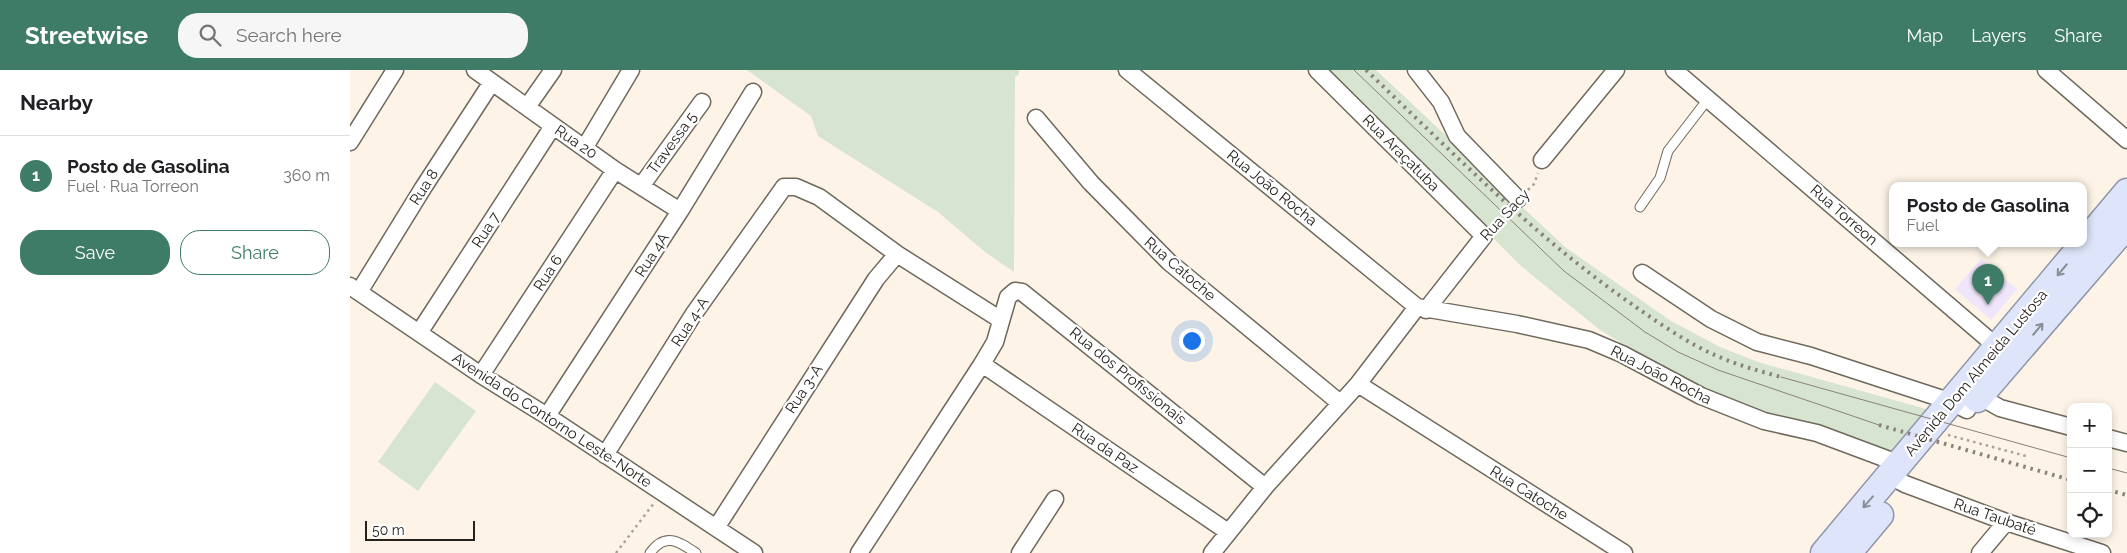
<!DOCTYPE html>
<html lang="en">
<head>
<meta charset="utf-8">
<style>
	:root { --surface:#fff; --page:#f6f6f6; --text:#202124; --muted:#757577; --line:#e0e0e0; --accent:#3f7c68 }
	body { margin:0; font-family:Raleway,sans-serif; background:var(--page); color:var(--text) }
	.controls { position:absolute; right:15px; bottom:15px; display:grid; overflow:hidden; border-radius:10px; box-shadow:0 2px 8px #0003 }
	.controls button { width:45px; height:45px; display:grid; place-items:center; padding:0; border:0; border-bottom:1px solid var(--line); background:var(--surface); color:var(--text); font:25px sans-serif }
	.scale { position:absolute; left:15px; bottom:12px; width:110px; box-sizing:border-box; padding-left:5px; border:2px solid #26221e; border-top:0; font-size:14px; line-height:18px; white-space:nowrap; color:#26221e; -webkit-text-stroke:4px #fff; paint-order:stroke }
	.you { position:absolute; left:841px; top:270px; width:18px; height:18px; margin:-12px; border:4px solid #fff; border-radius:50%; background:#1a73e8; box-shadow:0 0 0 8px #1a73e833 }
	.badge { display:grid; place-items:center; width:32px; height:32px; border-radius:50%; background:var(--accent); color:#fff; font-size:16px; font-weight:700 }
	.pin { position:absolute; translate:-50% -41px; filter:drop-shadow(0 1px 2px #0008) }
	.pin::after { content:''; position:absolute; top:26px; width:18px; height:15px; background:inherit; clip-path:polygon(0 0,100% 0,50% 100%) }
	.popup { position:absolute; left:1539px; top:112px; width:198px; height:65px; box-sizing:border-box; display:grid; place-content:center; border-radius:10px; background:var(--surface); filter:drop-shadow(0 1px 4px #0005); font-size:16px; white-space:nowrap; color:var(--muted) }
	.popup b { font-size:19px; color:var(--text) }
	.popup::after { content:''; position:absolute; left:50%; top:100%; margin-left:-10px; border:10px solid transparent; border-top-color:var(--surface) }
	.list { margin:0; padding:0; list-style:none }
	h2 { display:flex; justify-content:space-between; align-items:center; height:65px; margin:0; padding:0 20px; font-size:21px }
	h2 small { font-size:16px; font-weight:400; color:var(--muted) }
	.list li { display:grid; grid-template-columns:32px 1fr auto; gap:15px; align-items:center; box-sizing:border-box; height:80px; padding:0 20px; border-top:1px solid var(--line) }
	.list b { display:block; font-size:19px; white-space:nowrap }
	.list p { margin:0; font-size:16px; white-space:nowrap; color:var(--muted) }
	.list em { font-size:16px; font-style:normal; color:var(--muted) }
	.actions { display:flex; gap:10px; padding:15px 20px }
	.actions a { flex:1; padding:11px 0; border:1px solid var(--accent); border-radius:20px; text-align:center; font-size:18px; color:var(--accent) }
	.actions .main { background:var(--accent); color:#fff }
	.icon { flex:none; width:28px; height:28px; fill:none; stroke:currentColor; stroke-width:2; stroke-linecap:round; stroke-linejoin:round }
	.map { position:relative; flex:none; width:1777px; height:483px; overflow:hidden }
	header { display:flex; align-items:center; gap:30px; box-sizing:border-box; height:70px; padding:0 25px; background:var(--accent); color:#fff }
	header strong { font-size:24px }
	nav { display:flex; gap:28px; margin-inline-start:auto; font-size:18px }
	.search { width:350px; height:45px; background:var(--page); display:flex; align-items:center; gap:12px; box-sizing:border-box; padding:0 18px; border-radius:20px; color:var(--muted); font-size:19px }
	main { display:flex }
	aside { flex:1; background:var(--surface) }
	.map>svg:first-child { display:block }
	.commercial { fill:#f0e6fb }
	.green { fill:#d7e4cf }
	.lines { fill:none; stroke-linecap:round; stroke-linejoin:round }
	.lane-casing { stroke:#6f685d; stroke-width:11 }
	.street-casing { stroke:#6f685d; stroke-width:19 }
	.primary-casing { stroke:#8f95ab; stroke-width:29 }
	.path { stroke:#a8a198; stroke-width:2.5; stroke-dasharray:2.5 4; stroke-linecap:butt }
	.lane { stroke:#fff; stroke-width:9 }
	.street { stroke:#fff; stroke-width:16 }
	.primary { stroke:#dee5fa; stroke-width:26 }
	.tram { stroke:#88827a; stroke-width:1 }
	.rail { stroke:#88827a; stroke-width:4; stroke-dasharray:2.5 5; stroke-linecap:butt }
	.oneway { stroke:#8b8d97 }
	.labels { text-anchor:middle; stroke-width:4.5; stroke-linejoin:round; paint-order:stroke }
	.street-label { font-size:15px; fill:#26221e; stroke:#fff }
</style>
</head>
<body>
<header>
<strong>Streetwise</strong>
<div class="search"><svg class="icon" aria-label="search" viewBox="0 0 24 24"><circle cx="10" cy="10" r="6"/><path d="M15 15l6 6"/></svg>Search here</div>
<nav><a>Map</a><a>Layers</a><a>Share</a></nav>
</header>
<main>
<aside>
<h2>Nearby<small></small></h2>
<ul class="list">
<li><span class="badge">1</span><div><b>Posto de Gasolina</b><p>Fuel · Rua Torreon</p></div><em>360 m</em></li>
</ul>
<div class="actions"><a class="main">Save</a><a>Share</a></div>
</aside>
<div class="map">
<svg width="1777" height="483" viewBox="0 0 1777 483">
	<rect width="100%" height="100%" fill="#fdf4e7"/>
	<path class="commercial" d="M1631 189 1667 219 1641 250 1605 219Z"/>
	<path class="green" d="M397 0H669V4L665 7 664 202 635 182 588 142 468 66 461 46Z
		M975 0H1026L1215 177 1321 251 1370 277 1408 292 1576 339 1542 382 1407 340 1372 327 1297 288 1250 260 1171 196Z
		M85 312 126 341 68 421 28 392Z"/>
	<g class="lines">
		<g class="lane-casing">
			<path id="lane" d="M1290 137 1310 108 1318 81 1358 29
				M300 483C315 462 328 471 346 483"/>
		</g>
		<g class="street-casing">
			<path id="street" d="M125 0 265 100 330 141
				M777 0 1067 237 1167 254 1239 270 1272 284 1351 326 1414 351 1467 363 1550 394
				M967 0 1134 166 1076 240
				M1066 0 1091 32 1107 66 1168 129
				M1324 0 1653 282
				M1696 0 1777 70
				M177 37 203 0
				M686 48 741 113 819 192 990 333
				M0 72 45 0
				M235 77 281 0
				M1192 90 1266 0
				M292 115 352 32
				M1292 203 1361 249 1407 272 1461 286 1602 332 1617 340
				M0 216 131 305 197 346 404 483
				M9 222 73 118 142 12
				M69 263 203 56
				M632 294 878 462
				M131 305 265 100
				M1008 314 1274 483
				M1622 322 1650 338 1721 357
				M197 346 330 141 403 22
				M1758 368 1777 373
				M255 385 343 245 434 117H446L469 127 547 184 651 250
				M1540 406 1555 414 1656 452 1752 483
				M366 458 526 209 547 184
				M509 483 632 294 645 272 658 227 665 221 672 222 915 417
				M670 483 705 429
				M862 483 915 417 1008 314 1067 237
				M1630 483 1656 452"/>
		</g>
		<g class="primary-casing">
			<path id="primary" d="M1627 329 1777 155
				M1474 483 1777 122
				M1498 483 1530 445"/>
		</g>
		<path class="path" d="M1178 120 1184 114 1188 103
			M1143 155 1158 139
			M1598 365 1676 386
			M266 483 304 433"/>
		<use href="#lane" class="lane"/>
		<use href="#street" class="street"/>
		<use href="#primary" class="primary"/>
		<path class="tram" d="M1004 0 1214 201 1295 262 1328 282 1368 300 1529 355
			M1431 307 1721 388
			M1758 398 1777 403"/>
		<path class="rail" d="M1016 0C1102 82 1185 167 1283 235 1309 253 1337 273 1367 286 1387 295 1409 301 1431 307
			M1529 355 1721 410
			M1758 420 1777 425"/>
	</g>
	<defs><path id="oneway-shaft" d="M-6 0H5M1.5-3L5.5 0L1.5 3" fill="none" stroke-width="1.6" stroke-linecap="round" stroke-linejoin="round" transform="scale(1.25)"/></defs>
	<g class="oneway">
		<use href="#oneway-shaft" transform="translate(1712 200) rotate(130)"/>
		<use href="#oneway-shaft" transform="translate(1688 259) rotate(-50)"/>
		<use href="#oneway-shaft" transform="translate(1518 432) rotate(131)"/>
	</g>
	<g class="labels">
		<g class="street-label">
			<text transform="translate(226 72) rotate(34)" y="5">Rua 20</text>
			<text transform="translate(322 73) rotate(-54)" y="5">Travessa 5</text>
			<text transform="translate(1051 83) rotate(45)" y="5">Rua Araçatuba</text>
			<text transform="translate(74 117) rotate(-57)" y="5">Rua 8</text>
			<text transform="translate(922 118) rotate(39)" y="5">Rua João Rocha</text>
			<text transform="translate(1155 145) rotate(-47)" y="5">Rua Sacy</text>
			<text transform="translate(1494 145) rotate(41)" y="5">Rua Torreon</text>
			<text transform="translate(136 160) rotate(-57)" y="5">Rua 7</text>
			<text transform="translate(302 185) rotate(-57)" y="5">Rua 4A</text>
			<text transform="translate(830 199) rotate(41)" y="5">Rua Catoche</text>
			<text transform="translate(198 203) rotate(-57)" y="5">Rua 6</text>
			<text transform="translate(340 252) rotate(-57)" y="5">Rua 4-A</text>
			<text transform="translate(1626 303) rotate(-50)" y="5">Avenida Dom Almeida Lustosa</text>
			<text transform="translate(1311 305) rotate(27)" y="5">Rua João Rocha</text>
			<text transform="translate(778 306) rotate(39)" y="5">Rua dos Profissionais</text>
			<text transform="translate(454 319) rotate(-57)" y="5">Rua 3-A</text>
			<text transform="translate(202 350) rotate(33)" y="5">Avenida do Contorno Leste-Norte</text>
			<text transform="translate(755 378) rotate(34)" y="5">Rua da Paz</text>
			<text transform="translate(1179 423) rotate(32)" y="5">Rua Catoche</text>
			<text transform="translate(1645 447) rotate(19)" y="5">Rua Taubaté</text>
		</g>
	</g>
</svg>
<div class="controls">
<button>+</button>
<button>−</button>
<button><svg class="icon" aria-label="locate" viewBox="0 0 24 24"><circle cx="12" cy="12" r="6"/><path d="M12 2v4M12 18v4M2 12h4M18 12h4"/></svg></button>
</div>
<div class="scale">50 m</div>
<div class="you"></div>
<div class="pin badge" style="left:1638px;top:235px">1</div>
<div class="popup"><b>Posto de Gasolina</b>Fuel</div>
</div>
</main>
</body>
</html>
